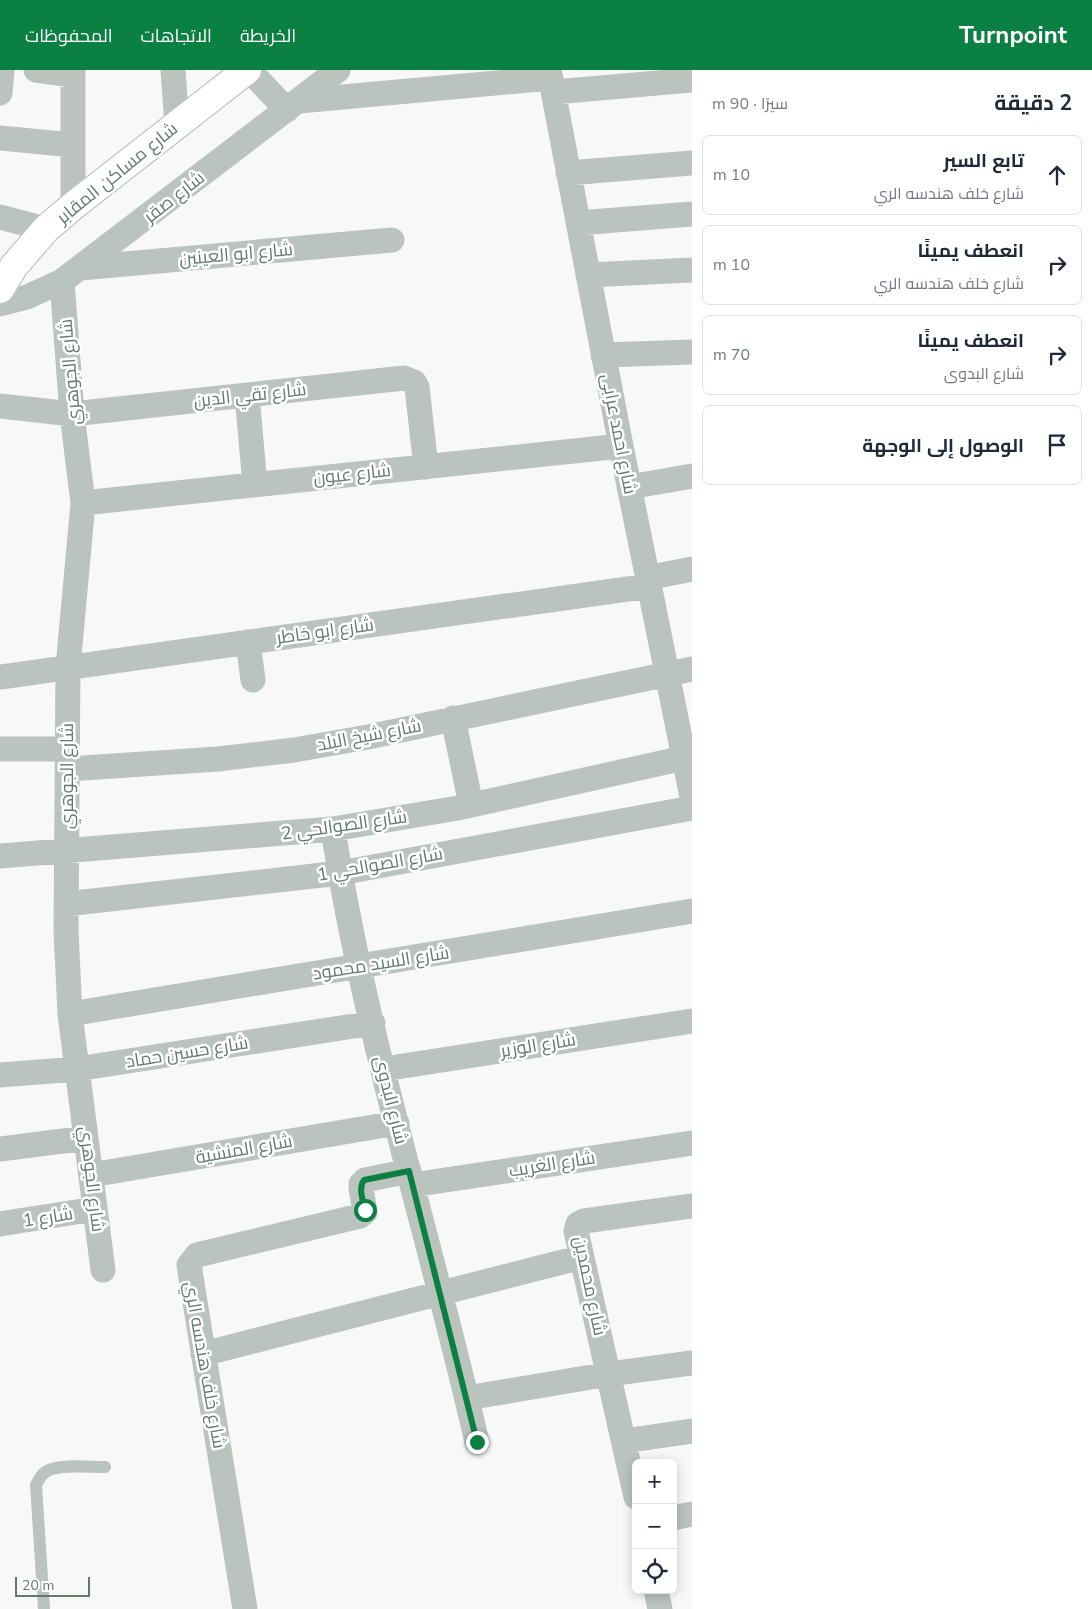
<!DOCTYPE html>
<html lang="ar">
<head>
<meta charset="utf-8">
<style>
	:root { --surface:#fff; --page:#f2f2f3; --text:#1f2937; --muted:#747a83; --line:#e0e1e3; --accent:#0b8043 }
	body { margin:0; font-family:"Nunito Sans",Cairo,sans-serif; background:var(--page); color:var(--text); direction:rtl }
	.controls { position:absolute; right:15px; bottom:15px; display:grid; overflow:hidden; border-radius:8px; box-shadow:0 2px 12px #0003 }
	.controls button { width:45px; height:45px; display:grid; place-items:center; padding:0; border:0; border-bottom:1px solid var(--line); background:var(--surface); color:var(--text); font:25px sans-serif }
	.scale { position:absolute; left:15px; bottom:12px; width:75px; box-sizing:border-box; padding-left:5px; border:2px solid #627a6c; border-top:0; font-size:14px; line-height:18px; white-space:nowrap; color:#627a6c; -webkit-text-stroke:4px #fff; paint-order:stroke }
	.stop { position:absolute; width:15px; height:15px; margin:-11px; border:4px solid #0b8043; border-radius:50%; background:#fff }
	.stop.end { background:#0b8043; border-color:#fff; box-shadow:0 1px 5px #0008 }
	.list { margin:0; padding:0; list-style:none }
	h2 { display:flex; justify-content:space-between; align-items:center; height:65px; margin:0; padding:0 20px; font-size:21px }
	h2 small { font-size:16px; font-weight:400; color:var(--muted) }
	.list li { display:grid; grid-template-columns:32px 1fr auto; gap:15px; align-items:center; box-sizing:border-box; height:80px; margin:0 10px 10px; padding:0 10px; border:1px solid var(--line); border-radius:8px }
	.list b { display:block; font-size:19px; white-space:nowrap }
	.list p { margin:0; font-size:16px; white-space:nowrap; color:var(--muted) }
	.list em { font-size:16px; font-style:normal; color:var(--muted) }
	.icon { flex:none; width:28px; height:28px; fill:none; stroke:currentColor; stroke-width:2; stroke-linecap:round; stroke-linejoin:round }
	.map { position:relative; flex:none; width:692px; height:1539px; overflow:hidden; direction:ltr }
	header { display:flex; align-items:center; gap:30px; box-sizing:border-box; height:70px; padding:0 25px; background:var(--accent); color:#fff }
	header strong { font-size:24px }
	nav { display:flex; gap:28px; margin-inline-start:auto; font-size:18px }
	main { display:flex }
	aside { flex:1; background:var(--surface) }
	.map>svg:first-child { display:block }
	.lines { fill:none; stroke-linecap:round; stroke-linejoin:round }
	.secondary-casing { stroke:#afbab3; stroke-width:30 }
	.lane { stroke:#bac3bd; stroke-width:12 }
	.street { stroke:#bac3bd; stroke-width:25 }
	.secondary { stroke:#fff; stroke-width:28 }
	.route { stroke:#0b8043; stroke-width:6 }
	.labels { text-anchor:middle; stroke-width:5; stroke-linejoin:round; paint-order:stroke }
	.street-label { font-size:18px; fill:#627a6c; stroke:#fff }
</style>
</head>
<body>
<header>
<strong>Turnpoint</strong>
<nav><a>الخريطة</a><a>الاتجاهات</a><a>المحفوظات</a></nav>
</header>
<main>
<aside>
<h2>2 دقيقة<small>سيرًا · 90 m</small></h2>
<ul class="list">
<li><svg class="icon" aria-label="ahead" viewBox="0 0 24 24"><path d="M12 20V5M6 11l6-6 6 6"/></svg><div><b>تابع السير</b><p>شارع خلف هندسه الري</p></div><em>10 m</em></li>
<li><svg class="icon" aria-label="right" viewBox="0 0 24 24"><path d="M7 20v-9h11M14 6l5 5-5 5"/></svg><div><b>انعطف يمينًا</b><p>شارع خلف هندسه الري</p></div><em>10 m</em></li>
<li><svg class="icon" aria-label="right" viewBox="0 0 24 24"><path d="M7 20v-9h11M14 6l5 5-5 5"/></svg><div><b>انعطف يمينًا</b><p>شارع البدوى</p></div><em>70 m</em></li>
<li><svg class="icon" aria-label="arrive" viewBox="0 0 24 24"><path d="M6 21V4h12l-3 4 3 4H6"/></svg><div><b>الوصول إلى الوجهة</b></div></li>
</ul>
</aside>
<div class="map">
<svg width="692" height="1539" viewBox="0 0 692 1539">
	<rect width="100%" height="100%" fill="#f9f8f8"/>
	<g class="lines">
		<g class="secondary-casing">
			<path id="secondary" d="M0 219 14 196 46 159 73 136 247 0"/>
		</g>
		<path class="lane" d="M44 1539 36 1415C39 1409 42 1403 49 1400 62 1394 89 1397 105 1397"/>
		<path class="street" d="M36 0 73 5
			M73 0V136
			M173 0 177 55
			M249 0 287 40
			M549 0 621 376 692 727
			M554 22 692 10
			M0 23 2 0
			M299 31 551 8
			M0 68 73 75
			M568 103 692 93
			M0 147 46 159
			M578 153 692 144
			M81 198 392 170
			M588 205 692 200
			M62 211 72 344 83 433 68 597 66 861 70 944 103 1200
			M0 234 27 227 62 211 338 0
			M603 285 692 282
			M247 325 255 415
			M0 336 72 344 404 308 414 312 417 317 426 397
			M629 417 692 406
			M83 433 621 376
			M647 508 692 499
			M248 572 253 610
			M0 607 649 516
			M453 648 471 735
			M0 679H67
			M68 699 218 689 294 680 368 667 692 599
			M333 759C365 966 430 1167 477 1372
			M0 786 333 759 458 738 684 688
			M66 834 340 803 692 738
			M70 944 692 841
			M384 999 692 951
			M0 1005 77 999 373 953
			M0 1079 86 1068
			M91 1105 397 1053
			M412 1115 692 1073
			M0 1154 95 1139
			M203 1284 582 1187
			M467 1328 609 1304 692 1293
			M624 1371 692 1361
			M636 1427 576 1161 578 1154 584 1151 692 1136
			M673 1448 692 1444
			M656 1520 660 1539
			M245 1539 189 1195 197 1185 360 1146 365 1142 361 1118V1114L365 1110 409 1101"/>
		<use href="#secondary" class="secondary"/>
	</g>
	<g class="lines">
		<path class="route" d="M365 1140C363 1130 358 1118 364 1110L409 1101 477 1372"/>
	</g>
	<g class="labels">
		<g class="street-label">
			<text transform="translate(117 103) rotate(-39)" y="6">شارع مساكن المقابر</text>
			<text transform="translate(174 127) rotate(-38)" y="6">شارع صقر</text>
			<text transform="translate(236 184) rotate(-5)" y="6">شارع ابو العينين</text>
			<text transform="translate(70 302) rotate(-95)" y="6">شارع الجوهري</text>
			<text transform="translate(250 325) rotate(-6)" y="6">شارع تقي الدين</text>
			<text transform="translate(619 364) rotate(79)" y="6">شارع احمد عرابى</text>
			<text transform="translate(352 404) rotate(-6)" y="6">شارع عيون</text>
			<text transform="translate(325 561) rotate(-8)" y="6">شارع ابو خاطر</text>
			<text transform="translate(369 665) rotate(-11)" y="6">شارع شيخ البلد</text>
			<text transform="translate(67 706) rotate(-90)" y="6">شارع الجوهري</text>
			<text transform="translate(344 755) rotate(-8)" y="6">شارع الصوالحي 2</text>
			<text transform="translate(380 794) rotate(-10)" y="6">شارع الصوالحي 1</text>
			<text transform="translate(381 893) rotate(-9)" y="6">شارع السيد محمود</text>
			<text transform="translate(538 975) rotate(-9)" y="6">شارع الوزير</text>
			<text transform="translate(187 982) rotate(-9)" y="6">شارع حسين حماد</text>
			<text transform="translate(391 1030) rotate(76)" y="6">شارع البدوى</text>
			<text transform="translate(244 1079) rotate(-10)" y="6">شارع المنشية</text>
			<text transform="translate(552 1094) rotate(-9)" y="6">شارع الغريب</text>
			<text transform="translate(92 1109) rotate(83)" y="6">شارع الجوهري</text>
			<text transform="translate(48 1147) rotate(-9)" y="6">شارع 1</text>
			<text transform="translate(590 1216) rotate(78)" y="6">شارع محمدين</text>
			<text transform="translate(205 1295) rotate(80)" y="6">شارع خلف هندسه الري</text>
		</g>
	</g>
</svg>
<div class="controls">
<button>+</button>
<button>−</button>
<button><svg class="icon" aria-label="locate" viewBox="0 0 24 24"><circle cx="12" cy="12" r="6"/><path d="M12 2v4M12 18v4M2 12h4M18 12h4"/></svg></button>
</div>
<div class="scale">20 m</div>
<div class="stop" style="left:365px;top:1140px"></div>
<div class="stop end" style="left:477px;top:1372px"></div>
</div>
</main>
</body>
</html>
